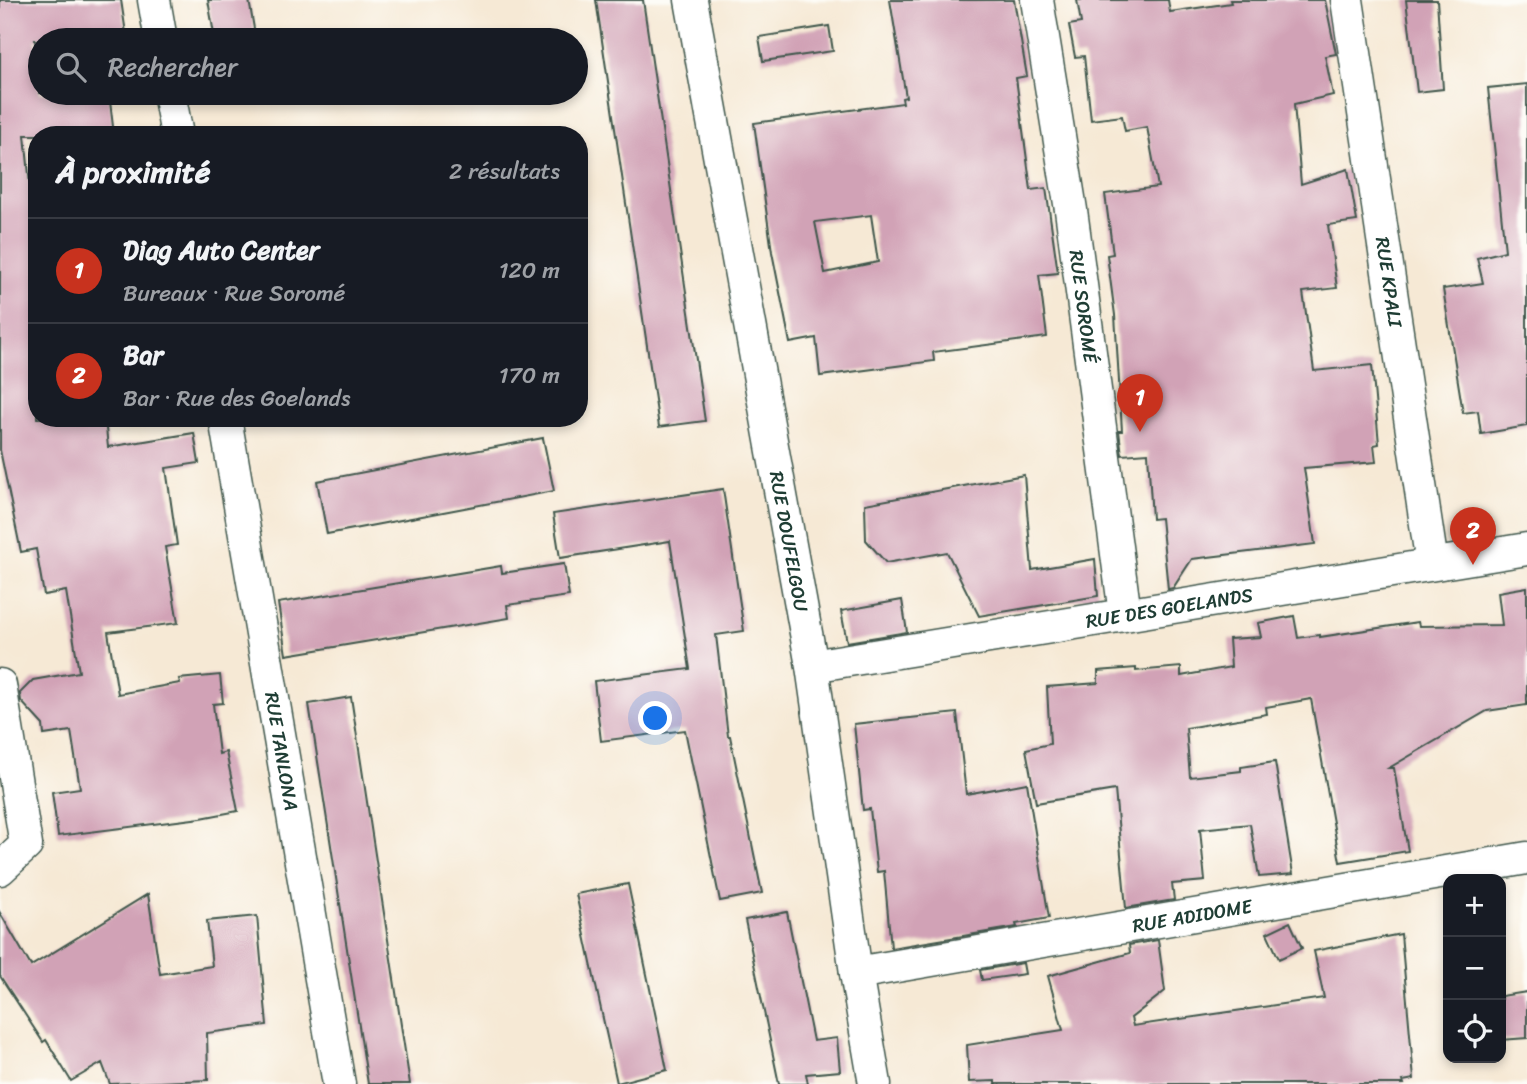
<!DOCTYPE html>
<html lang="fr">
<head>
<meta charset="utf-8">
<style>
	:root { --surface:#171b24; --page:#242831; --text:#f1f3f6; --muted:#9ea1a6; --line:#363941; --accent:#c8321e }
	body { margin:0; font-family:Sriracha,sans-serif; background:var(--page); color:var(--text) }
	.controls { position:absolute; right:21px; bottom:21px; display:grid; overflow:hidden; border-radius:14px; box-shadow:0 4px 10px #0003 }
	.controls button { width:63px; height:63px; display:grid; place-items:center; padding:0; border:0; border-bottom:2px solid var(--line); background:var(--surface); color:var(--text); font:35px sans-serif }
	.you { position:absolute; left:656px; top:719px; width:24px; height:24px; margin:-18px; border:5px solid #fff; border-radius:50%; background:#1a73e8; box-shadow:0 0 0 10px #1a73e833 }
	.badge { display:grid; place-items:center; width:46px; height:46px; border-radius:50%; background:var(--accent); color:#fff; font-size:23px; font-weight:700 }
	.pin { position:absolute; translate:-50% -58px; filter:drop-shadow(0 2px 4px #0008) }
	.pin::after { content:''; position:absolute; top:37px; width:24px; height:21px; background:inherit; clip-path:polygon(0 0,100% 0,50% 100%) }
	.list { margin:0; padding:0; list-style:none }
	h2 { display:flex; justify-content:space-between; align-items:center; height:91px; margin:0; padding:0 28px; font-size:30px }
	h2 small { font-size:23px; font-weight:400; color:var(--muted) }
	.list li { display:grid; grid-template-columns:46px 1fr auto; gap:21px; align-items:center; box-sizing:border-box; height:105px; padding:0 28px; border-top:2px solid var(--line) }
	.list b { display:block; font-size:26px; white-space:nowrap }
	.list p { margin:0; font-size:23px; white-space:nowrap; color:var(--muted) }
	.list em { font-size:23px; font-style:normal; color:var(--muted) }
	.icon { flex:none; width:38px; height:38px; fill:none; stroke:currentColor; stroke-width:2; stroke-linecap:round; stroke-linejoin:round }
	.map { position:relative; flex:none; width:1527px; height:1084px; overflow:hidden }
	.search { position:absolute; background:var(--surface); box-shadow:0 4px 10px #0003; left:28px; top:28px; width:560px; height:77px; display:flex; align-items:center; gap:18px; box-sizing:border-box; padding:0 24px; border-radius:38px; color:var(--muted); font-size:26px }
	.panel { position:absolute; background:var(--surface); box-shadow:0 4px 10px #0003; left:28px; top:126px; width:560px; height:301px; border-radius:28px }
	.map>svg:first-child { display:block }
	.building { fill:#d1a2b6; fill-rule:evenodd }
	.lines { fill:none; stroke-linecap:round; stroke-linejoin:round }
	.street-casing { stroke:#3f574c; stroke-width:35 }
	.street { stroke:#fff; stroke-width:32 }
	.labels { text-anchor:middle; stroke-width:6; stroke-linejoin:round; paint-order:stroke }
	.street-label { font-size:19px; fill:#1f3d34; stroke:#fdfcf7 }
</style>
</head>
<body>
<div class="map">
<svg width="1527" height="1084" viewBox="0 0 1527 1084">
	<rect width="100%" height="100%" fill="#fdfcf7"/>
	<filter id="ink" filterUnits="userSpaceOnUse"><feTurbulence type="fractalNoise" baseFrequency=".0143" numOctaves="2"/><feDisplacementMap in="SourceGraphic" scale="14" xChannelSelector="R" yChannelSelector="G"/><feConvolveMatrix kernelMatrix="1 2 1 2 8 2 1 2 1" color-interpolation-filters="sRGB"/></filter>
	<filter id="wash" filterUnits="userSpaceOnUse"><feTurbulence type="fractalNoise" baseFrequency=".00686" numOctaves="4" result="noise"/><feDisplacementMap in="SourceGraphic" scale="28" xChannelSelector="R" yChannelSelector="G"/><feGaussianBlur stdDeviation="1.57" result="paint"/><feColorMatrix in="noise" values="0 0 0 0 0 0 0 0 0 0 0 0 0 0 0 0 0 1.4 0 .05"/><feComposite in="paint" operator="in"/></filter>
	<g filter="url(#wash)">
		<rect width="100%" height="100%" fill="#f6e9d5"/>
		<g id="blocks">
			<path class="building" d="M0 0H121L127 40H35L40 93H109L114 135H25L31 195 37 194V418H77L78 422 105 419 108 447 194 433 199 463 166 468 177 545 165 547 178 623 108 632 118 694 180 683 179 679 220 675 223 703 213 704 219 754 226 752 238 811 201 818 58 836 52 792 80 788 71 731 44 735 43 725 21 701 20 693 33 680 79 672 66 591 44 595 36 549 21 552 0 450Z
				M208 0H249L256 40H215Z
				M596 0H643L705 421 659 427Z
				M890 0H1014L1027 76 1016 78 1031 190 1046 188 1058 273 1039 275 1047 337 933 352 934 361 820 376 816 338 790 343 772 252 754 123 903 103 902 98 906 97ZM871 215 878 262 825 273 815 222Z
				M1077 0H1168L1170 12 1231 3 1230 0H1325L1336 54 1325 56 1333 95 1294 104 1301 184 1348 169 1357 221 1328 225 1337 288 1303 292 1314 371 1372 365 1379 444 1374 445 1376 462 1304 468 1315 544 1192 559 1173 588 1168 589 1161 518 1152 519 1148 453 1122 455 1119 431H1122L1115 315 1107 255 1113 254 1105 194 1158 187 1147 127 1125 131 1122 116 1091 120 1084 56 1075 57 1069 25 1081 23Z
				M1406 0H1437L1443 89 1417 92Z
				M829 26 833 51 763 61 759 37Z
				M1527 84V426L1481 434 1478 411 1463 413 1443 289 1483 283 1477 258 1505 251 1488 88Z
				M543 438 554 491 327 534 317 481Z
				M1024 475 1032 570 1095 559 1098 596 979 616 947 552 886 563 866 540 865 504Z
				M723 489 744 631 716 635 728 736H730L762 893 720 901 685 730 601 741 594 681 690 669 670 541 560 558 553 514Z
				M564 564 569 596 507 605 509 618 286 655 278 603 501 566 502 573Z
				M1527 587V705L1487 711 1389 768H1394L1408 851 1340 862 1311 699 1266 707 1267 714 1186 728 1190 777 1241 771V767L1275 762 1293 874 1259 877 1250 824 1200 829 1205 881 1172 884 1174 900 1126 908 1115 790 1036 803 1026 749 1050 744 1047 687 1098 683V671L1136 668V671L1181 667V676L1231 667 1229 639 1261 637 1258 623 1294 616 1298 638 1320 635V637L1418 622 1419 626 1502 625 1498 592Z
				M902 600 907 632 847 642 841 611Z
				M351 697 410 1084H368L309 704Z
				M957 713 966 794 1027 783 1049 918 1016 924 1017 927 891 948 884 871 877 872 870 809 863 810 854 724Z
				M628 884 667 1070 617 1083 576 894Z
				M148 894 160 974 212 966 207 921 257 916 267 1025 207 1033 208 1080 110 1084 102 1063 71 1081 46 1040 43 1042 0 976V913L31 966Z
				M787 912 813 1041 837 1038 840 1071 806 1074 808 1084H779L745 920Z
				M1290 922 1302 948 1279 959 1267 933Z
				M1401 934 1414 1079 1403 1081 1404 1084H995V1081L969 1082 967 1045 1063 1030 1048 976 1130 953 1129 945 1158 940 1165 991 1131 1018 1133 1026 1324 998 1314 951Z
				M1023 963 1025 974 982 980 980 970Z
				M1527 992V1038L1501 1040V996Z"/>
		</g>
	</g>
	<g filter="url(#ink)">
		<use href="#blocks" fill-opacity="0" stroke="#3f574c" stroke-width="2"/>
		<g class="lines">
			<g class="street-casing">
				<g id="street">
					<path d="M154 0 161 40"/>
					<path id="s1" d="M691 0 812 666 856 973 875 1084"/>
					<path id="s2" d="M1037 0 1071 210 1125 614"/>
					<path id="s3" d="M1347 0 1432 564"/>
					<path d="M169 93 177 135"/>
					<path id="s4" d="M225 418 339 1084"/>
					<path id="s5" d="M812 666 1527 549"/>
					<path d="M0 685 26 845 0 869"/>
					<path id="s6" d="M856 973 1527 858"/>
				</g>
			</g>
			<use href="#street" class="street"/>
		</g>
	</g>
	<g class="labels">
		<g class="street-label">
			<text dy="7" stroke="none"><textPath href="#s3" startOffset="285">RUE KPALI</textPath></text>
			<text dy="7" stroke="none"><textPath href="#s2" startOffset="310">RUE SOROMÉ</textPath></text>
			<text dy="7" stroke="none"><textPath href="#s1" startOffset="550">RUE DOUFELGOU</textPath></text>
			<text dy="7" stroke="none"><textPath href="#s5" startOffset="362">RUE DES GOELANDS</textPath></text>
			<text dy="7" stroke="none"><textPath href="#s4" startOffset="338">RUE TANLONA</textPath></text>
			<text dy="7" stroke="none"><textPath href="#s6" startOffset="341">RUE ADIDOME</textPath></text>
		</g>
	</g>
</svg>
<div class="controls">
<button>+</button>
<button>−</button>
<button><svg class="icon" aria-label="locate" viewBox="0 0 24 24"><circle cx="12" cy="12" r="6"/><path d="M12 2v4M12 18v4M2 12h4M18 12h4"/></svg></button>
</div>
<div class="you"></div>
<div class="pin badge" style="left:1140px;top:432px">1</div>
<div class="pin badge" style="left:1473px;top:565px">2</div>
<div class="search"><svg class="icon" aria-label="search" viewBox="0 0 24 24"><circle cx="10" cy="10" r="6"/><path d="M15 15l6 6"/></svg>Rechercher</div>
<section class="panel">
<h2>À proximité<small>2 résultats</small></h2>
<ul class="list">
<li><span class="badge">1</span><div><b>Diag Auto Center</b><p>Bureaux · Rue Soromé</p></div><em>120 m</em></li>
<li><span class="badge">2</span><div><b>Bar</b><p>Bar · Rue des Goelands</p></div><em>170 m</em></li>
</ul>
</section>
</div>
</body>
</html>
